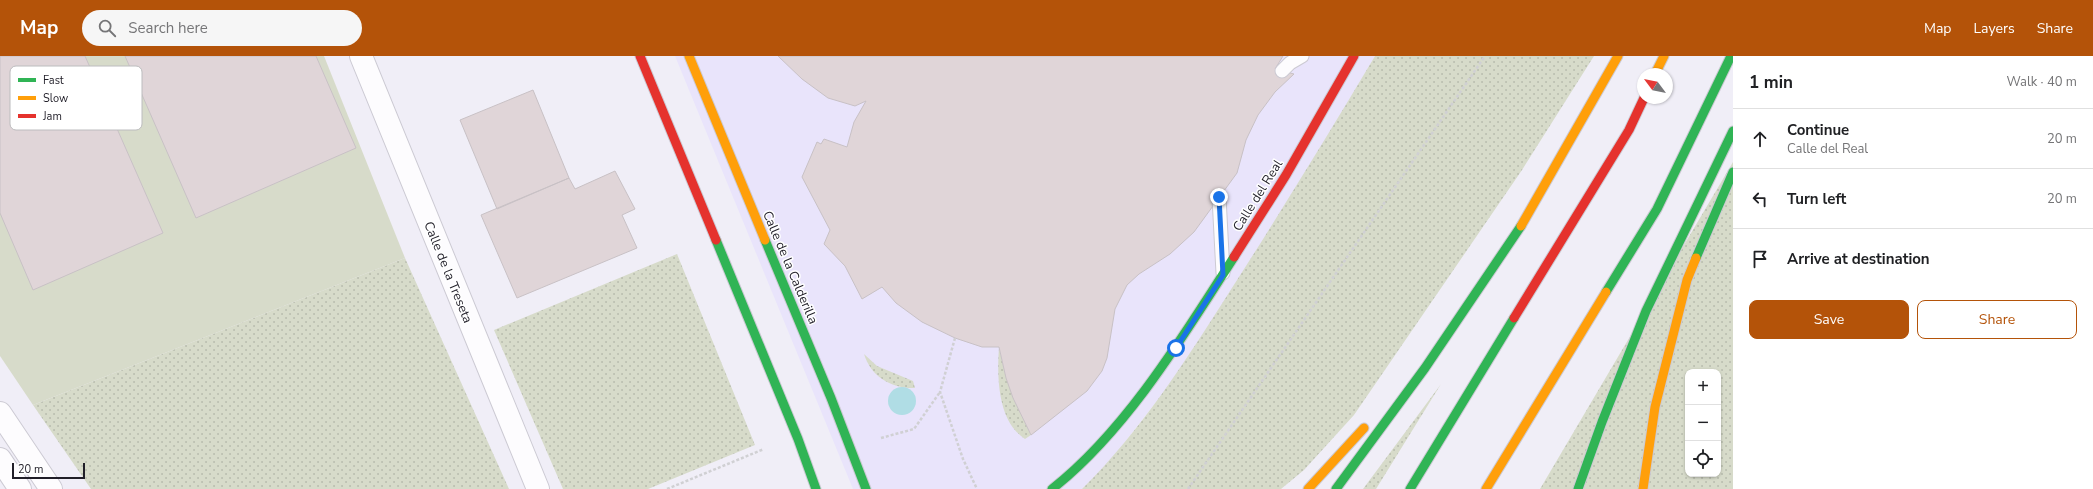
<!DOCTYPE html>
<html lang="en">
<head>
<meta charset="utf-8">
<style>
	:root { --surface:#fff; --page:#f6f6f6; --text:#202124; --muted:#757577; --line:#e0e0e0; --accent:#b45309 }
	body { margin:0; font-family:"Nunito Sans",sans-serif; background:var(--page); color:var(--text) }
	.controls { position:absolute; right:12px; bottom:12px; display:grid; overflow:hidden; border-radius:8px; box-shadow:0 1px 3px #0004 }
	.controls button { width:36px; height:36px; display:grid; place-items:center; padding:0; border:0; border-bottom:1px solid var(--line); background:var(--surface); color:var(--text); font:20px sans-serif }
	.compass { position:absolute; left:1637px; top:12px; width:36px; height:36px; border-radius:50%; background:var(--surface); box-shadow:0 1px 3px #0004; rotate:302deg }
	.scale { position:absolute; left:12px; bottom:10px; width:73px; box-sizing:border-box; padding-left:4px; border:2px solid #201e28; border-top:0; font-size:11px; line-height:14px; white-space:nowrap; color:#201e28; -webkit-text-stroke:3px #fff; paint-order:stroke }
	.stop { position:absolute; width:12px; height:12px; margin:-9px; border:3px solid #1a73e8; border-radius:50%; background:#fff }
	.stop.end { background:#1a73e8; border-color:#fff; box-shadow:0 1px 4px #0008 }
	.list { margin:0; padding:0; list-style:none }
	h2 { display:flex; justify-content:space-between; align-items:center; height:52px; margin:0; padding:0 16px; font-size:17px }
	h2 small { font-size:13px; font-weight:400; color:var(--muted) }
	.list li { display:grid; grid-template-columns:26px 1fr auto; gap:12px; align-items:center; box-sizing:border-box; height:60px; padding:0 16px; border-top:1px solid var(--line) }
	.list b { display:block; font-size:15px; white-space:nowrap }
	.list p { margin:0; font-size:13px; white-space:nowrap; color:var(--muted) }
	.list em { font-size:13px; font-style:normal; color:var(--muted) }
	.actions { display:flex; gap:8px; padding:12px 16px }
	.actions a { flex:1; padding:9px 0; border:1px solid var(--accent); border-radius:8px; text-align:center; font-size:14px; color:var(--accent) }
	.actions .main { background:var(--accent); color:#fff }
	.icon { flex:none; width:22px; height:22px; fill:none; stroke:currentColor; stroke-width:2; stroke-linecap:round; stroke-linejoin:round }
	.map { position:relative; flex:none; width:1733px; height:433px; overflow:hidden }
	header { display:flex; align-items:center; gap:24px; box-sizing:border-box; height:56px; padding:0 20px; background:var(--accent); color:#fff }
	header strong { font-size:19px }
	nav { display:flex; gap:22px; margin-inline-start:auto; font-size:14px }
	.search { width:280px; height:36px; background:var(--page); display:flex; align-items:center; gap:10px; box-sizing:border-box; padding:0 14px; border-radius:22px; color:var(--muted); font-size:15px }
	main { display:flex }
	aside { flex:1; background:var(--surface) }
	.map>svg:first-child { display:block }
	.built { fill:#e9e4fb }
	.green { fill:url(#green-dots); fill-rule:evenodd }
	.pitch { fill:#d7dbca }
	.water { fill:#b0dde5 }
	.building { fill:#e0d5d8; stroke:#c8c1c5 }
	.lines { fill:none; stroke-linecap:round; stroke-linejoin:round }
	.lane-casing { stroke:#cccad3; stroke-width:15 }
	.street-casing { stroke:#cccad3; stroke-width:24 }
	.fast-casing { stroke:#cccad3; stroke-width:11 }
	.slow-casing { stroke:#cccad3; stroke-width:11 }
	.jam-casing { stroke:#cccad3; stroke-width:11 }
	.path { stroke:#d0d0d3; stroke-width:2.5; stroke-dasharray:3 2; stroke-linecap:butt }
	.lane { stroke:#fdfcfe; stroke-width:13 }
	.street { stroke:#fdfcfe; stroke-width:22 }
	.fast { stroke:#30b455; stroke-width:9 }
	.slow { stroke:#ff9f0a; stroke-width:9 }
	.jam { stroke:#e5322d; stroke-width:9 }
	.route { stroke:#1a73e8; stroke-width:5 }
	.labels { text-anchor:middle; stroke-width:3; stroke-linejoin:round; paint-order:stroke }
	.street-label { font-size:13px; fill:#201e28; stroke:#fff }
	.key { fill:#fff; stroke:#bcbcbe; stroke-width:1 }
	.key-label { font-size:11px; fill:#201e28 }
</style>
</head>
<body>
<header>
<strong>Map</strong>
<div class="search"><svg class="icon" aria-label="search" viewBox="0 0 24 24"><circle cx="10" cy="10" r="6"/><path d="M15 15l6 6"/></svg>Search here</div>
<nav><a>Map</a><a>Layers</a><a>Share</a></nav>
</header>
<main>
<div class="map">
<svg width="1733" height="433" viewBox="0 0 1733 433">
	<defs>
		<pattern id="green-dots" width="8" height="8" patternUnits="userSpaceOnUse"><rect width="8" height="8" fill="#d7dbca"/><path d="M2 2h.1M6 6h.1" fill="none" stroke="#b8bcae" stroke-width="1.8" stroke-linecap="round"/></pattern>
	</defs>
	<rect width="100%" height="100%" fill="#f0eef7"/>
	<path class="built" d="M675 0H1375L1306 117 1177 319 1107 409 1082 433H853Z"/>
	<path class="green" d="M1375 0H1594L1522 114 1354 359 1304 414 1281 433H1082C1141 375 1186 304 1230 235 1280 157 1328 79 1375 0Z
		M1733 106V433H1540ZM1688 316H1718V418H1688Z
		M677 198 755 389 648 433H563L494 274Z
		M405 202 509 433H91L33 349Z
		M999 291C1005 322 1017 350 1031 379L1025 383C997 365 997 320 999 291Z
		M864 298 877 310 913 325 915 332C892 333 871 321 864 298Z
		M1441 328 1376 433H1363Z"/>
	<path class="pitch" d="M0 0H324L405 202 33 349 0 300Z"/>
	<path class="water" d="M888 345a14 14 0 1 1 28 0a14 14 0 1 1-28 0Z"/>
	<path class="building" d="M0 0H85L163 177 33 234 0 157Z
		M125 0H316L356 92 196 162Z
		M778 0H1283L1275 13 1294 18 1275 36 1258 59 1246 84 1237 117 1194 176 1170 198 1139 218 1127 229 1115 253 1107 302 1102 315 1087 335 1031 379 1013 342 1006 322 999 291H982L955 282 922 266 896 247 882 231 862 243 845 210 824 188 830 174 802 121 817 86 821 88 824 83 847 91 854 66 866 45 855 50 828 42 802 23Z
		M533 34 569 122 497 153 460 64Z
		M615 115 635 153 622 159 637 192 517 242 481 159 569 122 575 133Z"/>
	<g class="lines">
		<g class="lane-casing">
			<path id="lane" d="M1282 15 1290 7 1302 0
				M1219 141 1223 217"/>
		</g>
		<g class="street-casing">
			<path id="street" d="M361 0 538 433
				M0 357 51 433
				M0 403 20 433"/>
		</g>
		<g class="fast-casing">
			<path id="fast" d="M716 184 798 383 816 433
				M765 184 831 342 866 433
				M1696 202 1733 116
				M1606 236 1657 153 1731 0
				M1052 433C1126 375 1184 279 1234 201
				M1336 433 1425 312 1521 170
				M1410 433 1514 262
				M1578 433 1602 366 1646 255 1733 75"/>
		</g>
		<g class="slow-casing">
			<path id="slow" d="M689 0 765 184
				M1655 18 1664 0
				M1521 170 1618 0
				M1308 433 1364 372
				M1486 433 1606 236
				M1643 433 1655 351 1687 224 1696 202"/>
		</g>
		<g class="jam-casing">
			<path id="jam" d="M640 0 716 184
				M1234 201 1286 119 1354 0
				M1514 262 1629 74 1644 42"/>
		</g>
		<path class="path" d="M955 282 940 336 963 403 977 433
			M881 382 914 373 940 336
			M667 433 764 393
			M1188 433 1485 0"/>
		<use href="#lane" class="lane"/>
		<use href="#street" class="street"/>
		<use href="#fast" class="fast"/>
		<use href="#slow" class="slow"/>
		<use href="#jam" class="jam"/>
	</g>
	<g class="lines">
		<path class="route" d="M1176 292 1223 219 1219 141"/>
	</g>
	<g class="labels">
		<g class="street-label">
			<text transform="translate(1257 139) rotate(-58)" y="5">Calle del Real</text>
			<text transform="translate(791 211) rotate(67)" y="5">Calle de la Calderilla</text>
			<text transform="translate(449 216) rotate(68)" y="5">Calle de la Treseta</text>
		</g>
	</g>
	<rect x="10" y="10" width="132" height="64" rx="6" class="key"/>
	<rect x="18" y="22" width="18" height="4" fill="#30b455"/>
	<rect x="18" y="40" width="18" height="4" fill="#ff9f0a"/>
	<rect x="18" y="58" width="18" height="4" fill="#e5322d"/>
	<g class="key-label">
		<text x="43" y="28">Fast</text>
		<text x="43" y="46">Slow</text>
		<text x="43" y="64">Jam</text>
	</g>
</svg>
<div class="controls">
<button>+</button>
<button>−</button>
<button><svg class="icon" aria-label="locate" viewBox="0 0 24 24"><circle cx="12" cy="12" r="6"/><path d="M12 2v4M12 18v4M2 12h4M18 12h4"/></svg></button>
</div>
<svg class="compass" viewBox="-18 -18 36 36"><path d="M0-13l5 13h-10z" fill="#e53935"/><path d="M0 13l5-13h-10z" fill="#757577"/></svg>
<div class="scale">20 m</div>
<div class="stop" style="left:1176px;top:292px"></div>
<div class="stop end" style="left:1219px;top:141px"></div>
</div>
<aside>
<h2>1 min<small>Walk · 40 m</small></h2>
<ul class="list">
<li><svg class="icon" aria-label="ahead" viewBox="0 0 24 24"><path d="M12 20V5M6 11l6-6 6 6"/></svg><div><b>Continue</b><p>Calle del Real</p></div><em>20 m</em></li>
<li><svg class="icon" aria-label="left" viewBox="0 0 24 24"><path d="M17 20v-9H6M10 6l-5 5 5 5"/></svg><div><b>Turn left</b></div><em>20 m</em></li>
<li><svg class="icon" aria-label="arrive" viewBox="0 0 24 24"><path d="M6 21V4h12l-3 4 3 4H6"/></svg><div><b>Arrive at destination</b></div></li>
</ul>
<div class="actions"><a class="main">Save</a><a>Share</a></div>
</aside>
</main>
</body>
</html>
